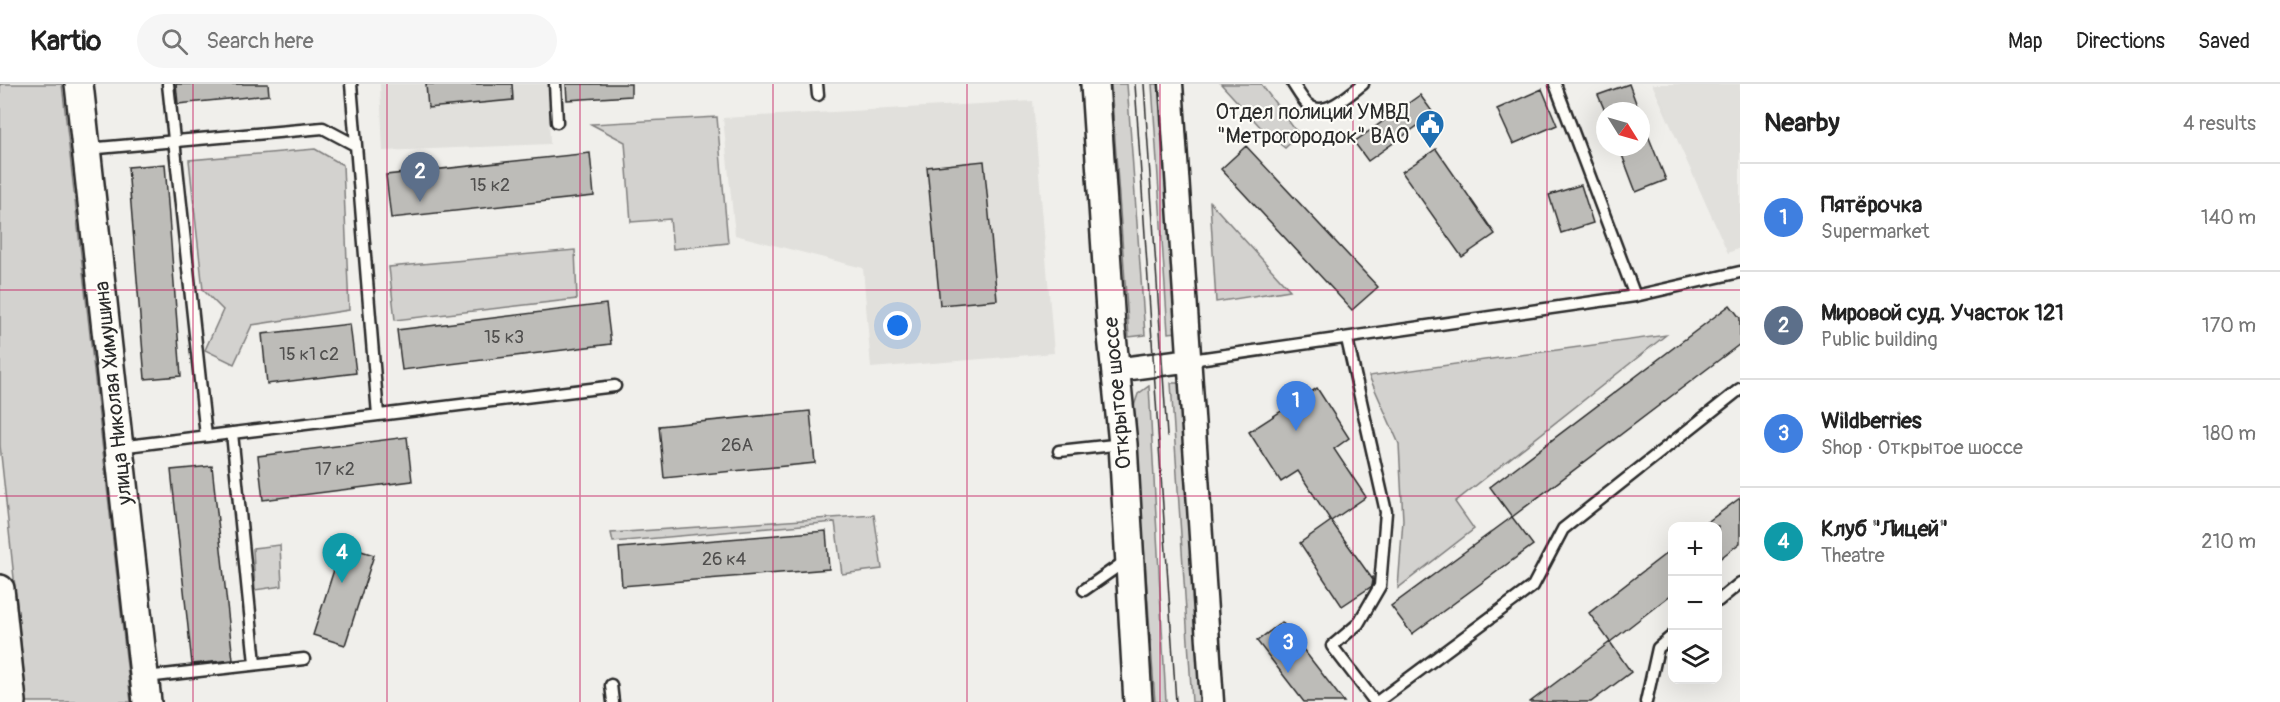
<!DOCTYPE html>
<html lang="en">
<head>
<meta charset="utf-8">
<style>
	:root { --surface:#fff; --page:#f6f6f6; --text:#222; --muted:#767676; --line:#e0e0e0; --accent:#b45309 }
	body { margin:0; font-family:Pangolin,sans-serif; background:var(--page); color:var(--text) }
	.controls { position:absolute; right:18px; bottom:18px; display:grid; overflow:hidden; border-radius:12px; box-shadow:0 6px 24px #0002 }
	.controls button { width:54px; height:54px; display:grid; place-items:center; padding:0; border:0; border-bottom:2px solid var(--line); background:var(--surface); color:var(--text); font:30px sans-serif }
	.compass { position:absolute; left:1596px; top:18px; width:54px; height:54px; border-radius:50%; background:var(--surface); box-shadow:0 6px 24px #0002; rotate:127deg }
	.you { position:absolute; left:898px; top:242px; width:21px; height:21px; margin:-15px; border:4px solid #fff; border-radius:50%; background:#1a73e8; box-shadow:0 0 0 9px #1a73e833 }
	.badge { display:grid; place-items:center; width:39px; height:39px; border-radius:50%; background:var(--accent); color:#fff; font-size:20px; font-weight:700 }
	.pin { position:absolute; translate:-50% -50px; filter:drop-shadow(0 2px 3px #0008) }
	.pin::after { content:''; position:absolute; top:32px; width:21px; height:18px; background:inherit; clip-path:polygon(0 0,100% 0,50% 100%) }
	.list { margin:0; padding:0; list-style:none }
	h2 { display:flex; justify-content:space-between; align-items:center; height:78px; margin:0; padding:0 24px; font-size:26px }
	h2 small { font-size:20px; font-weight:400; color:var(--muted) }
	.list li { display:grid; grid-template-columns:39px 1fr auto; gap:18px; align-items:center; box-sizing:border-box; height:108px; padding:0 24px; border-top:2px solid var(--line) }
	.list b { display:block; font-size:22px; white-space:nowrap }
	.list p { margin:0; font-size:20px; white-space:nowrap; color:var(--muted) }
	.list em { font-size:20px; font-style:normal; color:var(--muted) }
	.icon { flex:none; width:33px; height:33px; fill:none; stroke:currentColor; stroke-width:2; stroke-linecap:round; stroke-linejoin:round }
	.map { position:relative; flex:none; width:1740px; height:618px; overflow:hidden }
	header { display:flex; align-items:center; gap:36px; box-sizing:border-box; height:84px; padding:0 30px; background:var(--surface); border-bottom:2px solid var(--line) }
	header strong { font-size:28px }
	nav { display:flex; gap:33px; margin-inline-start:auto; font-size:21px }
	.search { width:420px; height:54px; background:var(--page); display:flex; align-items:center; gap:15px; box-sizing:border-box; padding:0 21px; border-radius:33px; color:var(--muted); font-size:22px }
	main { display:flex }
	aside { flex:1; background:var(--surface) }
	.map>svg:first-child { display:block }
	.built { fill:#e1e0dc }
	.green { fill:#d3d2cf; stroke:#7f7e7d; stroke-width:1.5 }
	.building { fill:#bdbcb8; stroke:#2b2b2b; stroke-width:1.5 }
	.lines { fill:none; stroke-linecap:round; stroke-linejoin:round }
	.service-casing { stroke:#2b2b2b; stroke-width:15 }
	.minor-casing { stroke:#2b2b2b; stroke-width:27 }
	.tertiary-casing { stroke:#2b2b2b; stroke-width:32 }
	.service { stroke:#fdfcf7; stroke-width:10 }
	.minor { stroke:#fdfcf7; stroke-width:22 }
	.tertiary { stroke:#fdfcf7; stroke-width:27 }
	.tram { stroke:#2b2b2b; stroke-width:1.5 }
	.grid { fill:none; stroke:#c2185b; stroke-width:1.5; stroke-opacity:0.55 }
	.labels { text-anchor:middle; stroke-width:4.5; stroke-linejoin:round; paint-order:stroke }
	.number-label { font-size:18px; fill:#504f4e }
	.poi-label { font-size:21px; fill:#2b2b2b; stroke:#fdfcf7; text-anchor:end }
	.street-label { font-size:21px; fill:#2b2b2b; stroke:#fdfcf7 }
</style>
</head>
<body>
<header>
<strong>Kartio</strong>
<div class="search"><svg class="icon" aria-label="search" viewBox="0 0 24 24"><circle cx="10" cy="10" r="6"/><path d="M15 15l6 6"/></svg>Search here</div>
<nav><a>Map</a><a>Directions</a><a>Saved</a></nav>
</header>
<main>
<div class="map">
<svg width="1740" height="618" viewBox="0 0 1740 618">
	<rect width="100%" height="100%" fill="#f0efeb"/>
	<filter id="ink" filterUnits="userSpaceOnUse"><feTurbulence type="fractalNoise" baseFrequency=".0167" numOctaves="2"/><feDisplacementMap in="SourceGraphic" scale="12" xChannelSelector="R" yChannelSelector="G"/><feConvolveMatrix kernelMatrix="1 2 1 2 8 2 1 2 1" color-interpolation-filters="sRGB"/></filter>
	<g filter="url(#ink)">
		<path class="built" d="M380 0H548L550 60 383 67Z
			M1652 0H1740V164L1728 169Z
			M1033 17 1054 269 871 284 863 184 735 151 723 34Z"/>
		<path class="green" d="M0 0H62L131 618H27L0 361Z
			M1111 0H1127L1145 251 1129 253Z
			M1152 0H1162L1178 248 1168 249Z
			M1221 0H1261L1299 51 1285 64 1265 48Z
			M717 33 728 159 673 165 670 135 631 138 625 58 591 40Z
			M315 65 343 81 349 226 252 241 234 280 205 266 223 226 203 206 189 76Z
			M1210 118 1290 206 1216 218Z
			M575 166 577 215 395 236 389 183Z
			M1666 251 1455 418 1474 445 1398 504 1403 436 1399 360 1369 292Z
			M1171 299H1178L1182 305 1203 618H1192Z
			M1149 302 1166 618H1155L1134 322 1138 310Z
			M874 431 882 485 842 490 835 438 613 458 611 449Z
			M280 461 282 502 255 506 253 464Z"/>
		<path class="building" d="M176 0H268L269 11 178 20Z
			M426 0H512L513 16 428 24Z
			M566 0H631V12L567 16Z
			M1629 0 1639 27H1605L1598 11Z
			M1542 5 1557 41 1513 60 1497 25Z
			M1420 11 1434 30 1368 77 1354 58Z
			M1641 34 1666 96 1636 108 1619 63H1641Z
			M1246 62 1378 203 1352 226 1221 85Z
			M1436 65 1495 150 1462 173 1402 88Z
			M590 69 594 112 391 134 386 91Z
			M984 77 997 216 940 221 927 83Z
			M165 80 181 292 145 295 128 83Z
			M1581 101 1593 139 1561 149 1549 111Z
			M606 220 611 260 402 286 397 246Z
			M1730 221 1740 234V260L1512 433 1490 403Z
			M350 240 356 289 267 300 262 250Z
			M1317 304 1349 354 1334 365 1366 413 1331 437 1298 387 1281 398 1249 348Z
			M810 327 815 379 664 394 659 342Z
			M407 353 412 397 263 416 258 372Z
			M212 382 233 576 192 580 171 386Z
			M1740 414V459L1718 476V442H1702Z
			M1512 433 1533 461 1412 550 1391 522Z
			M1331 437 1373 496 1372 502 1342 522 1300 459Z
			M826 447 829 485 622 502 619 464Z
			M342 461 374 471 345 561 313 551Z
			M1672 465V510L1610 558 1589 529Z
			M1282 538 1344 618H1304L1257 557Z
			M1610 558 1631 588 1591 618H1530Z"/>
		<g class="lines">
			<g class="service-casing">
				<path id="service" d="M168 0 206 352
					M351 0 378 331
					M555 0 557 38
					M817 0 818 11
					M1293 0C1297 6 1302 15 1307 20 1324 36 1349 10 1363 0
					M1555 0 1635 212
					M87 65 323 44 355 61
					M1347 255 1386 428 1380 502 1358 540 1332 562 1375 618
					M1191 276 1635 212 1740 188
					M232 349 255 579
					M119 363 615 302
					M1059 367 1123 360
					M1084 506 1127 476
					M1718 517 1740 499
					M146 593 304 575
					M611 601 613 618
					M1377 618 1533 502 1563 445 1740 305
					M1646 618 1658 564 1672 552"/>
			</g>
			<g class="minor-casing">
				<path id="minor" d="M1171 0 1212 618
					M1115 286 1191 276"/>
			</g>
			<g class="tertiary-casing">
				<path id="tertiary" d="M79 0 147 618
					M1095 0 1111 242 1123 360 1138 618
					M0 505 12 618"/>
			</g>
			<use href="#service" class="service"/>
			<use href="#minor" class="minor"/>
			<use href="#tertiary" class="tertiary"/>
			<path class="tram" d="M1135 0 1176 618
				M1144 0 1167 352"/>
		</g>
	</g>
	<path class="grid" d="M193 0V618M387 0V618M580 0V618M773 0V618M967 0V618M1160 0V618M1353 0V618M1547 0V618M0 206H1740M0 412H1740"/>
	<defs>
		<g id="civic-pin" transform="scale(1.5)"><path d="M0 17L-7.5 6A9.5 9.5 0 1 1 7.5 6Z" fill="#1f6fb2" stroke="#fdfcf7"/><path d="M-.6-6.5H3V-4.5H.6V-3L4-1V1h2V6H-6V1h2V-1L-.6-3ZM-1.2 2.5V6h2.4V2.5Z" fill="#fff"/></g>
	</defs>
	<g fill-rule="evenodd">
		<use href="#civic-pin" x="1430" y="40"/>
	</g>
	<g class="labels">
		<g class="number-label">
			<text x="490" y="107">15 к2</text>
			<text x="504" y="259">15 к3</text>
			<text x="309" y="276">15 к1 с2</text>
			<text x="737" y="367">26А</text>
			<text x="335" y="391">17 к2</text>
			<text x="724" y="481">26 к4</text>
		</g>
		<g class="poi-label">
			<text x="1409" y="35">Отдел полиции УМВД<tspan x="1409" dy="24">"Метрогородок" ВАО</tspan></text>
		</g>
		<g class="street-label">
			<text transform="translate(113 309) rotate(-96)" y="7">улица Николая Химушина</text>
			<text transform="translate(1117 309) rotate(-95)" y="7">Открытое шоссе</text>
		</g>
	</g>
</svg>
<div class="controls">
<button>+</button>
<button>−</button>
<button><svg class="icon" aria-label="layers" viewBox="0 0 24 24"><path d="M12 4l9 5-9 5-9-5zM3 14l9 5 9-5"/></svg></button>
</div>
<svg class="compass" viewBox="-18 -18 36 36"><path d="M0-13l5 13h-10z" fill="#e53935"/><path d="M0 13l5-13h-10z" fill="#767676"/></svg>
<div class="you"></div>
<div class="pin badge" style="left:1296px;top:347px;background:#3f7fe0">1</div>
<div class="pin badge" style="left:420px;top:118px;background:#5c6f8a">2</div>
<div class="pin badge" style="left:1288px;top:589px;background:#3f7fe0">3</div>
<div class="pin badge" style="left:342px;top:499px;background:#0f9aa8">4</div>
</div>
<aside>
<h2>Nearby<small>4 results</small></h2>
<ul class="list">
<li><span class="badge" style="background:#3f7fe0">1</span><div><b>Пятёрочка</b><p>Supermarket</p></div><em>140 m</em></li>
<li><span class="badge" style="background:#5c6f8a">2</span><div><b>Мировой суд. Участок 121</b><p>Public building</p></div><em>170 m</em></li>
<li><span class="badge" style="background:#3f7fe0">3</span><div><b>Wildberries</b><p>Shop · Открытое шоссе</p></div><em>180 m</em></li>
<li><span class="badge" style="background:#0f9aa8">4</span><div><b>Клуб &quot;Лицей&quot;</b><p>Theatre</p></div><em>210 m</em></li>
</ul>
</aside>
</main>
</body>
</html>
